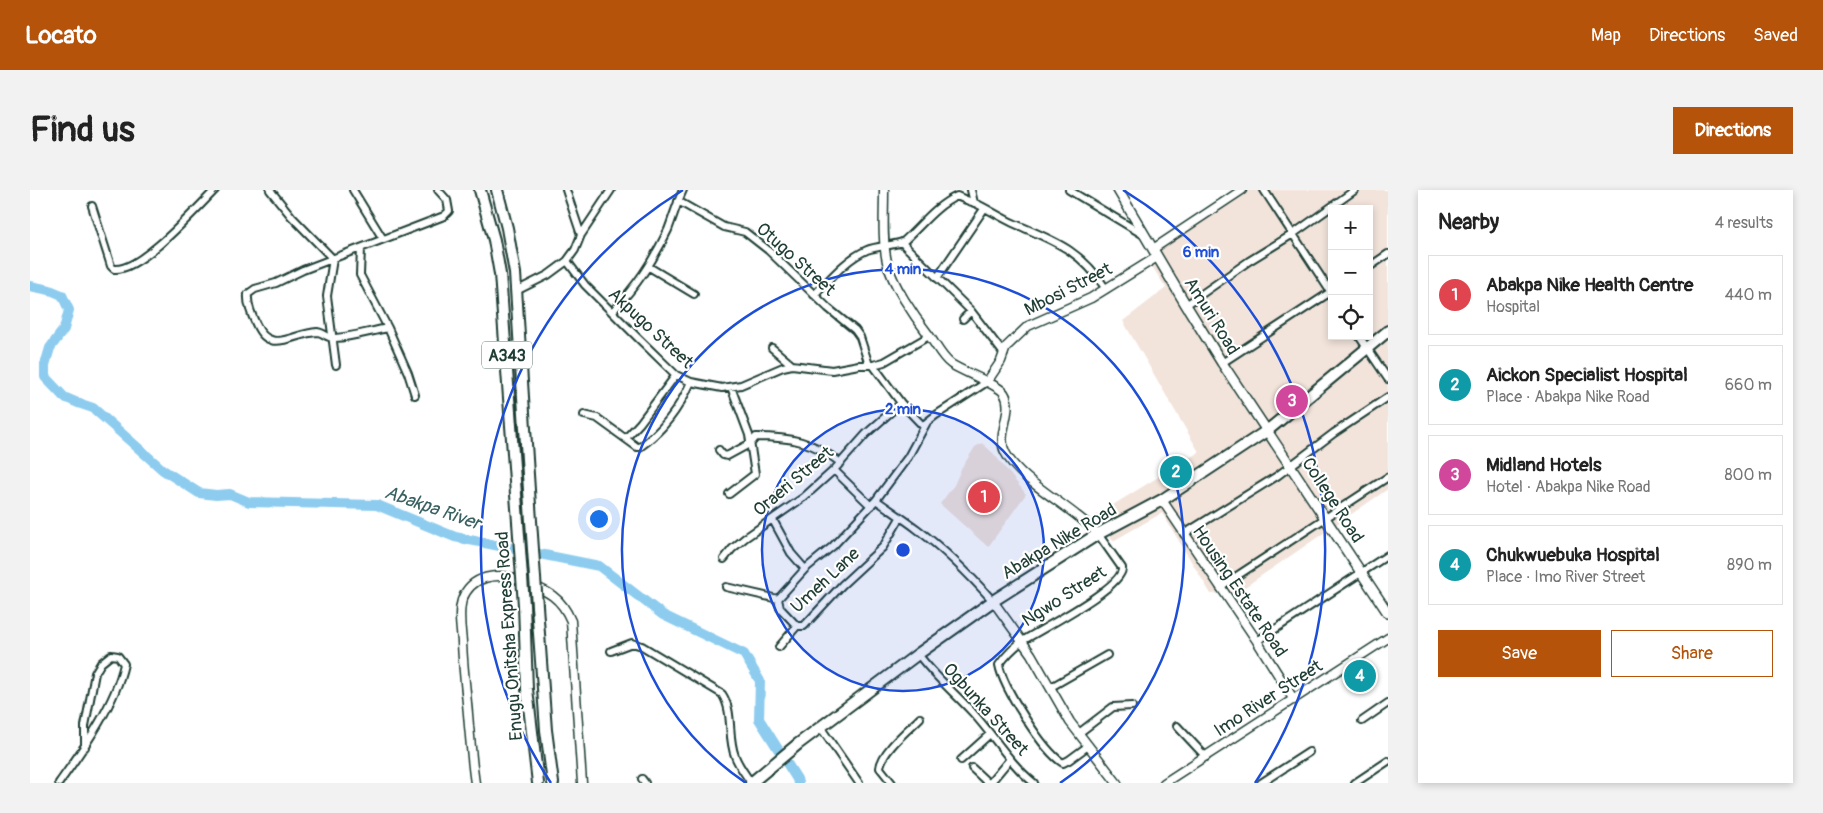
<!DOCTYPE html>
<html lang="en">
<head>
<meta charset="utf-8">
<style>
	:root { --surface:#fff; --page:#f2f2f2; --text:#222; --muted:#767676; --line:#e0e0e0; --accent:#b45309 }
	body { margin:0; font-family:Pangolin,sans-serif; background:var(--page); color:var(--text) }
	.controls { position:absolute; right:15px; top:15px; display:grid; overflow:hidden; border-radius:0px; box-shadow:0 2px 8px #0003 }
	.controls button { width:45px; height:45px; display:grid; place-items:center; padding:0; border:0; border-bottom:1px solid var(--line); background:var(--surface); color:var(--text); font:25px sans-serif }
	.you { position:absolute; left:568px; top:328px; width:18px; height:18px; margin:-12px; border:4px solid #fff; border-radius:50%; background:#1a73e8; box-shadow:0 0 0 8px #1a73e833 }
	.badge { display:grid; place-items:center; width:32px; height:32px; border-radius:50%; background:var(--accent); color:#fff; font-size:16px; font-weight:700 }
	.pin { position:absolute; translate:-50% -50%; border:2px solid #fff; box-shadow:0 1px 5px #0006 }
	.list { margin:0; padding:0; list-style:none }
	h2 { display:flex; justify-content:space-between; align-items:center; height:65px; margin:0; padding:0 20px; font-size:21px }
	h2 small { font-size:16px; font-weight:400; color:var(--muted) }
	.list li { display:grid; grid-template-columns:32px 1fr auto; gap:15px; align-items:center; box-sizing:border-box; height:80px; margin:0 10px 10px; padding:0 10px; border:1px solid var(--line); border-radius:0px }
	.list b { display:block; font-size:19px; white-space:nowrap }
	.list p { margin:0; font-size:16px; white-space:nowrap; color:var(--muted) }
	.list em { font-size:16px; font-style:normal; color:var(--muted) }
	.actions { display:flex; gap:10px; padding:15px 20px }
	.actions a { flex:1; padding:11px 0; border:1px solid var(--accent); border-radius:0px; text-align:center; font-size:18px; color:var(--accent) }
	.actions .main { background:var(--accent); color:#fff }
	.icon { flex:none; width:28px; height:28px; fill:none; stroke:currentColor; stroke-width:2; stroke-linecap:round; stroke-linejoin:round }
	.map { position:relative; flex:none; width:1358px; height:593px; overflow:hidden; border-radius:0px }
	header { display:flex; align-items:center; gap:30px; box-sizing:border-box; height:70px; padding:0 25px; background:var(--accent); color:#fff }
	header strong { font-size:24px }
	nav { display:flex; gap:28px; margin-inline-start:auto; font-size:18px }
	.intro { display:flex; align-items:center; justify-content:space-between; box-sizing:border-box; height:120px; padding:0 30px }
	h1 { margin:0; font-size:35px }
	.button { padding:12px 22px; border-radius:0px; background:var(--accent); color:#fff; font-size:18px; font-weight:700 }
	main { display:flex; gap:30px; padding:0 30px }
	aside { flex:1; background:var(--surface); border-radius:0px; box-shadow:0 2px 8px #0003 }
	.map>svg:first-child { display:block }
	.built { fill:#f2e4db; fill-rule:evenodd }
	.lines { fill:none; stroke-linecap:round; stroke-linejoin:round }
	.river { stroke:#8dccee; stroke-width:10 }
	.minor-casing { stroke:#1f3d34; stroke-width:10 }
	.tertiary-casing { stroke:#1f3d34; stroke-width:11 }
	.secondary-casing { stroke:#1f3d34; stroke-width:12 }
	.primary-casing { stroke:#1f3d34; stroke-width:14 }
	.trunk-casing { stroke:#1f3d34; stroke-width:14 }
	.minor { stroke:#fff; stroke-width:6 }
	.tertiary { stroke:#fff; stroke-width:8 }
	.secondary { stroke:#fff; stroke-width:9 }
	.primary { stroke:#fff; stroke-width:10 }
	.trunk { stroke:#fff; stroke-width:10 }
	.trunk-bridge-casing { stroke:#1f3d34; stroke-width:14; stroke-linecap:butt }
	.trunk-bridge { stroke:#fff; stroke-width:10 }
	.ring { fill:none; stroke:#1d4ed8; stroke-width:2.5 }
	.labels { text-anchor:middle; stroke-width:4.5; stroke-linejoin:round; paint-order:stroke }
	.shield { fill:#fff; stroke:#627771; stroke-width:1 }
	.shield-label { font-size:16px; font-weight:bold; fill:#1f3d34 }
	.street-label { font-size:18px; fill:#1f3d34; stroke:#fff }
	.water-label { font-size:19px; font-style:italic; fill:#3a6162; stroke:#fff }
	.centre { fill:#1d4ed8; stroke:#fff; stroke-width:2.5 }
	.ring-label { font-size:15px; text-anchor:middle; font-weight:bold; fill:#1d4ed8; stroke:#fff; stroke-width:4.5; stroke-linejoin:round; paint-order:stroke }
</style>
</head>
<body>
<header>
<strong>Locato</strong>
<nav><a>Map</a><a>Directions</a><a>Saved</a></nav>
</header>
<div class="intro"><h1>Find us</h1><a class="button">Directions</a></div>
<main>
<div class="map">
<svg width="1358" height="593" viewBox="0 0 1358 593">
	<rect width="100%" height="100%" fill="#fff"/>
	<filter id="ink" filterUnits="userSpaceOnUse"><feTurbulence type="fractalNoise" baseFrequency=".02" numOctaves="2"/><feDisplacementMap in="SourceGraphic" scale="10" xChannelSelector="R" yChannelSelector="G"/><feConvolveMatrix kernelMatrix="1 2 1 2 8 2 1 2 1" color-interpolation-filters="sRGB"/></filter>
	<g filter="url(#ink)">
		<path class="built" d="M1219 0H1358V299L1209 401 1181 404 1132 323 1083 351 1065 326 1169 262 1093 131 1136 98 1116 67ZM1302 19H1339V146H1302Z
			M952 253 964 264 996 304 958 357 910 314 924 295 931 279 945 257Z"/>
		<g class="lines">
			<path class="river" d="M0 96 20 100 32 105 39 120 34 139 20 158 15 175V187L34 207 48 213 63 218 133 280 169 303 186 305 200 304 219 312 347 315 425 347 569 376 633 425 714 464 730 491 729 529 767 589 768 593"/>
			<g class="minor-casing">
				<path id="minor" d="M240 0 262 27 303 69
					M323 0 353 49
					M536 0 551 45
					M941 0 944 13
					M1039 0 1112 44
					M1234 0 1302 104
					M648 11 694 37 715 42 738 60 798 118 825 140 830 147 839 175
					M62 16 81 76 84 79C110 82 166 19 185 0
					M873 53 874 55 941 121 974 164
					M331 58 330 85 358 138 378 183 385 205
					M303 69 297 106 306 175
					M537 71 555 95 608 148 646 185 661 192 692 198 711 195 753 177 762 175 802 180 829 175H843L854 172 899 146
					M619 77 664 104
					M1339 77 1358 64
					M907 88 954 19
					M486 101 518 85 537 71 545 60 551 45 581 0
					M784 105C800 89 816 69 837 60 846 56 869 55 874 51 891 36 905 16 927 6 933 9 939 11 945 13 958 19 970 27 983 33 1024 51 1050 59 1076 99
					M1156 115 1219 71 1263 44 1325 0
					M582 122C607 95 622 73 638 40 643 27 647 13 653 0
					M933 129 941 121
					M358 138C341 141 322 147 305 148 298 149 293 142 287 142 263 143 240 166 226 134 222 126 217 114 218 104L225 99 246 93 273 80 414 26 419 21 417 10 408 0
					M1329 146 1358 189
					M742 158 762 175
					M1192 173 1302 101
					M843 175 871 213 894 237
					M554 225 567 228 607 257H610C634 240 649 219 661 192
					M596 248 610 233 646 185
					M689 260 693 265 697 266 721 253 726 247C760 247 783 251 811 273
					M804 280 841 316
					M699 304 725 284 719 245 701 197
					M846 310C860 320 874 329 887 339 915 360 940 385 963 411
					M870 328 853 357 812 395 774 436H767L750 418 748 409 775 379 803 356 846 310 878 267 897 232 906 225 957 192
					M743 330 761 363 775 379
					M1154 344 1247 286 1304 243 1358 207
					M694 369 702 359 715 348 774 307 804 280 836 244 871 213
					M696 397 748 409
					M1190 397 1358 287
					M1227 451 1358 365
					M749 457 767 436
					M581 461 602 453 612 456 692 504C704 522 697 546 705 566 708 575 716 585 721 593
					M888 464C904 486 925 503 943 523 964 546 980 574 1004 593
					M1021 497 1077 465
					M1332 531 1358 513
					M1147 536 1176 567
					M791 538 829 593
					M1049 543 1083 517 1102 516
					M1058 556 1039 570 1033 573C1013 561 973 497 969 475 976 465 984 457 994 450 1011 439 1094 397 1092 378L1068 344
					M931 570 960 544
					M942 578 958 593
					M612 589 615 593
					M29 593C53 559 85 515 94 474L88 466 81 465 71 473 65 483 55 536V557
					M862 593 850 578C851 562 878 540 890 528
					M960 593 980 569
					M1231 593 1279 562
					M1325 593 1358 571"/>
			</g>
			<g class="tertiary-casing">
				<path id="tertiary" d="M854 0C854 24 852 49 857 72 862 94 884 126 898 144 905 153 912 168 921 174 933 182 969 195 974 203 985 220 966 243 975 262 990 292 1043 317 1068 344
					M1123 59 1212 0
					M957 192 971 171 976 157 998 136 1061 108 1127 67
					M1132 310 1227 451 1264 510
					M963 411 1001 464 1040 532 1087 593
					M445 593C442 574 441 555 439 536 437 508 433 480 432 452 431 439 428 423 432 410 441 385 468 382 489 390 514 400 530 404 541 431L552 593
					M1134 593 1358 448"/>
			</g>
			<g class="secondary-casing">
				<path id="secondary" d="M1088 0 1156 115 1192 173 1358 423"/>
			</g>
			<g class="primary-casing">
				<path id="primary" d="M721 593 768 554 888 464 963 411 1068 344 1132 310 1238 240 1358 141"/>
			</g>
			<g class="trunk-casing">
				<path id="trunk" d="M450 0 464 50 470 84 488 332
					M467 0 477 38 485 83 501 331
					M494 415 497 499 508 593
					M507 416 516 540 523 593"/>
			</g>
			<use href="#minor" class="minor"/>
			<use href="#tertiary" class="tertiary"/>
			<use href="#secondary" class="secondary"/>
			<use href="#primary" class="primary"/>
			<use href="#trunk" class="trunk"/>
			<g class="trunk-bridge-casing">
				<path id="trunk-bridge" d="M501 331 507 416
					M488 332 494 415"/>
			</g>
			<use href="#trunk-bridge" class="trunk-bridge"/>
		</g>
	</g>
	<circle cx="873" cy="360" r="141" fill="#1d4ed8" fill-opacity=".12"/>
	<g class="ring">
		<circle cx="873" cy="360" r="141"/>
		<path d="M716 593A281 281 0 1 1 1030 593"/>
		<path d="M521 593A422 422 0 0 1 653 0M1093 0A422 422 0 0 1 1225 593"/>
	</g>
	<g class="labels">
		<rect class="shield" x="452" y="151.5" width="50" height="27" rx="4"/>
		<g class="shield-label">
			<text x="477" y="171">A343</text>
		</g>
		<g class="street-label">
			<text transform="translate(766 69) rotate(42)" y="6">Otugo Street</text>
			<text transform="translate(1038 99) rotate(-27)" y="6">Mbosi Street</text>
			<text transform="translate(1182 126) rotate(58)" y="6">Amuri Road</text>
			<text transform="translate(621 138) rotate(43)" y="6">Akpugo Street</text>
			<text transform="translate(763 291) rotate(-40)" y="6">Oraeri Street</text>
			<text transform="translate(1303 310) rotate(57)" y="6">College Road</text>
			<text transform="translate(1029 351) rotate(-31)" y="6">Abakpa Nike Road</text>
			<text transform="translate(795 390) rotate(-43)" y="6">Umeh Lane</text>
			<text transform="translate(1210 401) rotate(56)" y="6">Housing Estate Road</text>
			<text transform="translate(1034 406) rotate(-33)" y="6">Ngwo Street</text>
			<text transform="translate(479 446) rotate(-94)" y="6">Enugu Onitsha Express Road</text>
			<text transform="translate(1238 508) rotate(-33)" y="6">Imo River Street</text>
			<text transform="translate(956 519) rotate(48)" y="6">Ogbunka Street</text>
		</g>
		<g class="water-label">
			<text transform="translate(403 317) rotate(19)" y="7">Abakpa River</text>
		</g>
	</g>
	<circle cx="873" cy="360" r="8" class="centre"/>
	<g class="ring-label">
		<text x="1171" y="67">6 min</text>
		<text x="873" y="84">4 min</text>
		<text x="873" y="224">2 min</text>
	</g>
</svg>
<div class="controls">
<button>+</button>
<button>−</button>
<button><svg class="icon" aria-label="locate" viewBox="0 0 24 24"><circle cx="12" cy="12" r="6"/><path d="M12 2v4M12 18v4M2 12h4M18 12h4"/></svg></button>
</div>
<div class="you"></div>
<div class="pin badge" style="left:954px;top:307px;background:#e0444e">1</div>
<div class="pin badge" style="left:1146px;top:282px;background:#0f9aa8">2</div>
<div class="pin badge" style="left:1262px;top:211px;background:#d1479c">3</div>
<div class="pin badge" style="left:1330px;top:486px;background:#0f9aa8">4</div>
</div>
<aside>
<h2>Nearby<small>4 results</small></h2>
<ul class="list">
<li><span class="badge" style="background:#e0444e">1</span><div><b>Abakpa Nike Health Centre</b><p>Hospital</p></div><em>440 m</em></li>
<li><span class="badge" style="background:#0f9aa8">2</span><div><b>Aickon Specialist Hospital</b><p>Place · Abakpa Nike Road</p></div><em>660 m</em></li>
<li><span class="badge" style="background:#d1479c">3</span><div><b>Midland Hotels</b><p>Hotel · Abakpa Nike Road</p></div><em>800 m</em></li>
<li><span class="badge" style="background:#0f9aa8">4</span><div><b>Chukwuebuka Hospital</b><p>Place · Imo River Street</p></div><em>890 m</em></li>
</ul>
<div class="actions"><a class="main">Save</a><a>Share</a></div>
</aside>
</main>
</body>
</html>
